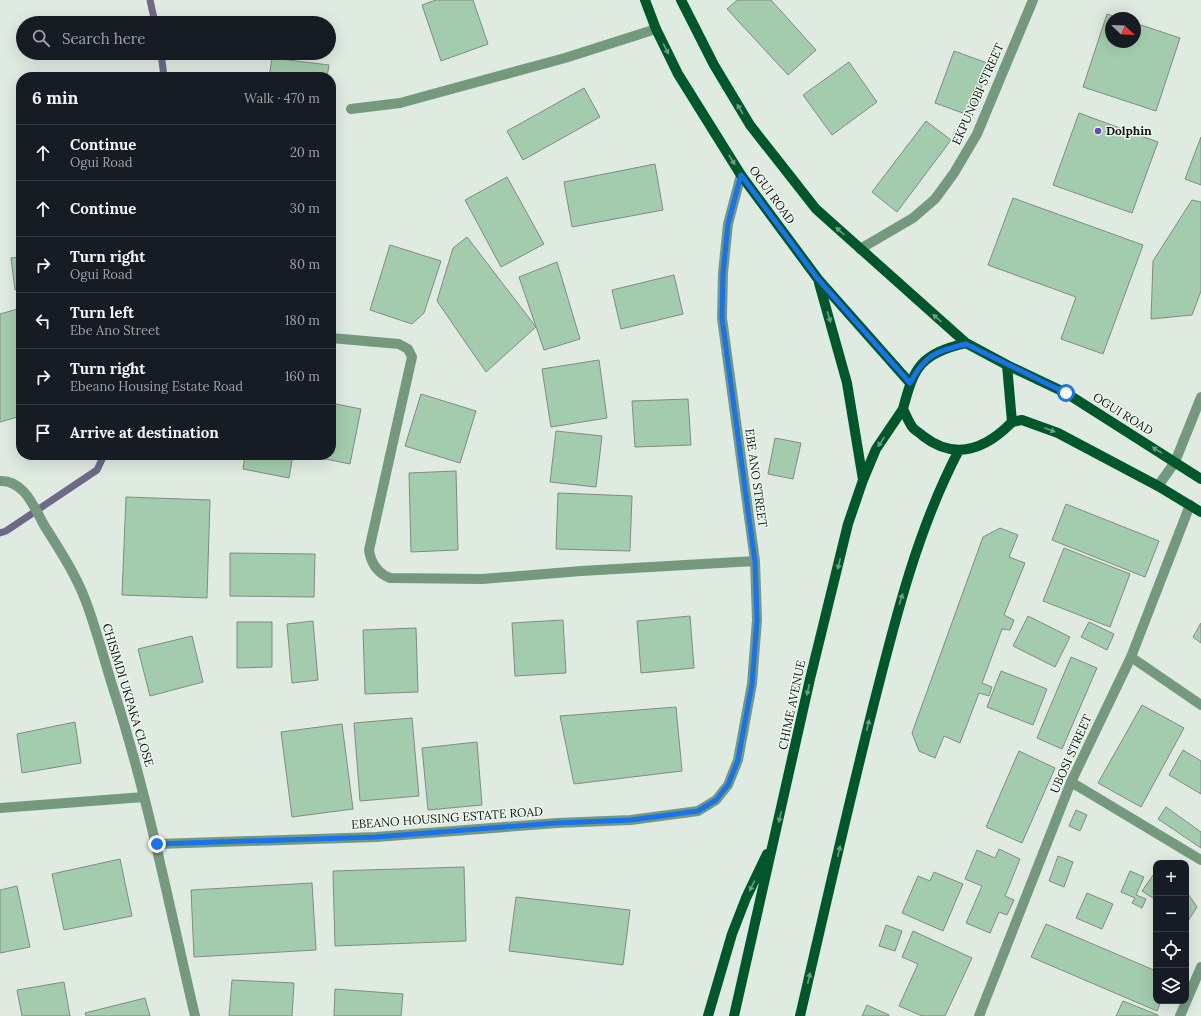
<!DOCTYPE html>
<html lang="en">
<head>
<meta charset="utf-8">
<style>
	:root { --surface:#171b24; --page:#242831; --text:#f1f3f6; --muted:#9ea1a6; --line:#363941 }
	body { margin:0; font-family:Lora,serif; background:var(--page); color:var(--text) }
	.controls { position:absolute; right:12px; bottom:12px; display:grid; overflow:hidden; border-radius:8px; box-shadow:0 4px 16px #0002 }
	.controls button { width:36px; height:36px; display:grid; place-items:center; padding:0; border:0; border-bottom:1px solid var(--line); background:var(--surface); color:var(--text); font:20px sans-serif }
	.compass { position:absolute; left:1105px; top:12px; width:36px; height:36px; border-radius:50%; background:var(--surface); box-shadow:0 4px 16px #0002; rotate:113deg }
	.stop { position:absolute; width:12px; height:12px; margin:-9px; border:3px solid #1a73e8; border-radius:50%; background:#fff }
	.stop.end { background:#1a73e8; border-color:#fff; box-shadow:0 1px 4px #0008 }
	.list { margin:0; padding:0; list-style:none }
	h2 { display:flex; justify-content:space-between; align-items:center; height:52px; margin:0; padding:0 16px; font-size:17px }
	h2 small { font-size:13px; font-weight:400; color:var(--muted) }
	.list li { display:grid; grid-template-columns:26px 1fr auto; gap:12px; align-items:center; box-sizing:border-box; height:56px; padding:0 16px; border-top:1px solid var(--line) }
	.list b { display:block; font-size:15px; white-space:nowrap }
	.list p { margin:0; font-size:13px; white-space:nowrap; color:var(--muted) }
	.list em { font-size:13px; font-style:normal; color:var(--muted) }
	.icon { flex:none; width:22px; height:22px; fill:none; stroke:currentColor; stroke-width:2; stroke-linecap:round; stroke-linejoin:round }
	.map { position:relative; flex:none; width:1201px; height:1016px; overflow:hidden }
	.search { position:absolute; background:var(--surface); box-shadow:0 4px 16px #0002; left:16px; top:16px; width:320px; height:44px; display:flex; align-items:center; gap:10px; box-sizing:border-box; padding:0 14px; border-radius:22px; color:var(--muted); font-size:15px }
	.panel { position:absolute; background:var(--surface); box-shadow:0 4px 16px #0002; left:16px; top:72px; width:320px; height:388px; border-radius:16px }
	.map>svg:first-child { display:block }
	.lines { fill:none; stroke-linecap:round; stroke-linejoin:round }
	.stream { stroke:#6d6986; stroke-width:7 }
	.building { fill:#a2ccad; stroke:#818b83 }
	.minor { stroke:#75997f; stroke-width:10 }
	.major { stroke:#00572b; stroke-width:10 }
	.oneway { fill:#6a9f83 }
	.route { stroke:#1a73e8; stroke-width:5 }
	.poi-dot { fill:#6a44bd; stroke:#ecf7ee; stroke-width:1.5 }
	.labels { text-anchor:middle; stroke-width:3; stroke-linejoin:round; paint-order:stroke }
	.street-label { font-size:12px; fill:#101411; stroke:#ecf7ee }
	.poi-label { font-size:12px; font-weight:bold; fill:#101411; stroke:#ecf7ee; text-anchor:start }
</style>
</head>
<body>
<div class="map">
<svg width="1201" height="1016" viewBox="0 0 1201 1016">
	<rect width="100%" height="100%" fill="#dfeae1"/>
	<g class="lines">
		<path class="stream" d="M150 0 155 23
			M161 53 164 77
			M0 533 6 531 97 470 104 455"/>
	</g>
	<path class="building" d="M436 0H473L488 44 441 61 422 5Z
		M737 0H771L816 50 788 75 727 9Z
		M1107 14 1119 18H1111V42H1135V23L1180 38 1156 111 1083 87Z
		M954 51 990 64 971 116 935 103Z
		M272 58 329 65 327 77H269Z
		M849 62 877 102 832 135 803 95Z
		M584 88 600 117 523 160 507 131Z
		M1079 113 1158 142 1132 213 1053 185Z
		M926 121 951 140 897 212 872 192Z
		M1201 137V185L1185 179Z
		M655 164 663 210 572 227 564 182Z
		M507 177 544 244 501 267 465 200Z
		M1013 198 1143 245 1103 354 1061 339 1076 297 988 265Z
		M1192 200 1201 202V291L1192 315 1151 319 1153 261Z
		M467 237 536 327 486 372 437 301 453 248Z
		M390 245 441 261 424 313 412 324 370 310Z
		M21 257V289L15 290 11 258Z
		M557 262 580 339 544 350 519 277Z
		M674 275 683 314 621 329 612 290Z
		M21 308V416L0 422V314Z
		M599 360 607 418 551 427 542 369Z
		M421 394 476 411 460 463 405 446Z
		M688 399 691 445 635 447 632 401Z
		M331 403 361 409 350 464 306 455H331Z
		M556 431 602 436 596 487 550 482Z
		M775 438 801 443 793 479 768 474Z
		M245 455H293L289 478 243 469Z
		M456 471 458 550 411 552 409 473Z
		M558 493 632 496 630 551 556 549Z
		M126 497 210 500 207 598 122 595Z
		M1066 504 1159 541 1145 577 1052 540Z
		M1000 528 1018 535 1009 557 1025 563 1004 615 1014 620 1010 630 1002 629 982 683 992 687 989 696 979 693 960 743 944 736 935 758 919 751 912 733 983 537Z
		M1064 548 1130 574 1110 627 1043 601Z
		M230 553 315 554 314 597 230 596Z
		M690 616 694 668 641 673 637 621Z
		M1028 616 1070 637 1055 667 1013 646Z
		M563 620 566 673 515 676 512 623Z
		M313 621 318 680 292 683 287 624Z
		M237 622H272V667L237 668Z
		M1089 622 1114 634 1107 650 1081 637Z
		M1201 623V643L1193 637Z
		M416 628 418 692 365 694 363 630Z
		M192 636 203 682 150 696 138 649Z
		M1071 657 1097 668 1062 749 1037 738Z
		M1001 671 1047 689 1033 725 987 707Z
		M1142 705 1184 728 1141 807 1098 783Z
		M676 707 682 771 574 784 560 716Z
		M412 718 419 796 360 801 354 723Z
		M75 722 81 763 22 773 17 734Z
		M342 724 353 809 292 817 281 732Z
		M477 742 482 805 428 810 422 748Z
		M1183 750 1201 761V794L1169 775Z
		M1019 751 1055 768 1022 843 986 827Z
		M1166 807 1201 832V848L1158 819Z
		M1076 810 1087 815 1080 831 1069 826Z
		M999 849 1020 859 1005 896 1014 900 1007 915 999 912 990 933 966 923 982 886 965 879 977 850 995 858Z
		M1058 856 1073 862 1064 887 1049 881Z
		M120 859 132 916 64 930 52 874Z
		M464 867 466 941 335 946 333 871Z
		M1130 871 1144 877 1136 895 1146 899 1142 908 1132 903 1135 898 1121 892Z
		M1156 871V900L1142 891Z
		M934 872 963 884 943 931 902 913 918 876 930 881Z
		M312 883 316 950 194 957 191 890Z
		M17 886 30 947 0 953V890Z
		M1186 891 1197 907 1188 921 1186 920Z
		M1087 893 1113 904 1102 929 1076 918Z
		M516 897 630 910 623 965 509 951Z
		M1046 924 1156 971V1001H1161L1157 1011 1031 957Z
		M886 925 902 931 895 951 879 946Z
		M913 931 972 958 945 1016H922L899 1006 918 964 902 957Z
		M232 980 294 983 292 1016H229Z
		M64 982 70 1016H22L17 990Z
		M335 989 403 994 401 1016H334Z
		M145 998 150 1016H86L85 1013Z
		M1123 1001 1158 1015V1016H1116Z
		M867 1005 889 1015V1016H862Z"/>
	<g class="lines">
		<path class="minor" d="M351 109 400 103 565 58 656 29
			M860 249 913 218 935 199 954 173 977 134 1033 0
			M331 338 399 344 408 349 412 357 369 550C371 563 377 573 390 578L482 579 581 571 755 561
			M0 481C24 480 34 507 44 525 59 549 75 573 85 599 96 628 104 659 113 688 148 796 169 906 195 1016
			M1158 486 1175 462 1201 397
			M1131 657 1201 705
			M1071 782 1201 860
			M0 808 144 797
			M157 844 376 837 557 823 631 820 698 811 716 800 728 785 738 760 752 684 757 620 755 561 722 318 723 273 728 224 741 175
			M979 1016 1071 782 1131 657 1190 505
			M1180 1016 1201 967"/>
		<path class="major" d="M645 0 656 29 678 74 741 175 818 279 910 383
			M681 0 714 65 750 125 816 209 966 343
			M819 283 847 383 863 480
			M966 343 1007 365 1012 422C986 449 955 461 923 436 920 433 916 431 913 428 909 423 906 415 903 409 914 366 921 354 966 343Z
			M1007 365 1066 393 1201 479
			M1012 422 1022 420 1058 433 1158 486 1201 512
			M708 1016 732 934 746 898 767 854
			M734 1016 810 679 848 524 863 480 876 449 903 409
			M800 1016C824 913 847 810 873 707 895 620 917 530 959 450"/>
	</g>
	<defs><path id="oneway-solid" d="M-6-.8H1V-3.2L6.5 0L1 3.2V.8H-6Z"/></defs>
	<g class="oneway">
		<use href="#oneway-solid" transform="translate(666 49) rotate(63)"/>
		<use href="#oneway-solid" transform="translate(740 109) rotate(-121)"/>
		<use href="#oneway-solid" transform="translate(732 160) rotate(58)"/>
		<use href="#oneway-solid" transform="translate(840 231) rotate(-138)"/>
		<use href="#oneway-solid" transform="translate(829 317) rotate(73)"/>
		<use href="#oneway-solid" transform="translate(937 318) rotate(-139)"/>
		<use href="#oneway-solid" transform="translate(1050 430) rotate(21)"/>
		<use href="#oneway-solid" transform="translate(881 442) rotate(124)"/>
		<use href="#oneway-solid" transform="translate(1157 450) rotate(-148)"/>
		<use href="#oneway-solid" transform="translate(839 564) rotate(104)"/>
		<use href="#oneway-solid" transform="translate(901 599) rotate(-72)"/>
		<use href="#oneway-solid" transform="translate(808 690) rotate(102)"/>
		<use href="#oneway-solid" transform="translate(868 725) rotate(-76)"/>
		<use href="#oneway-solid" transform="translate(780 817) rotate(103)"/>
		<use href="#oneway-solid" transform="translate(839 851) rotate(-77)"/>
		<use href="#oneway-solid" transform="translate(752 886) rotate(116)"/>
		<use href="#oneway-solid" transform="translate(809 978) rotate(-77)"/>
	</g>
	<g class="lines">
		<path class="route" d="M157 844 376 837 556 823 631 820 698 811 716 800 728 785 738 760 752 684 757 620 755 562 722 318 723 273 728 224 741 175 818 279 910 383C925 355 936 351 966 344L1066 393"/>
	</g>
	<circle class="poi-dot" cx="1098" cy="131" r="4"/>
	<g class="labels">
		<g class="street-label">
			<text transform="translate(978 94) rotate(-66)" y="4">EKPUNOBI STREET</text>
			<text transform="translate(772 195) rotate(54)" y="4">OGUI ROAD</text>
			<text transform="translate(1123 414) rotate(32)" y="4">OGUI ROAD</text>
			<text transform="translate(756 478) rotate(82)" y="4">EBE ANO STREET</text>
			<text transform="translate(128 695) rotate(73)" y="4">CHISIMDI UKPAKA CLOSE</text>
			<text transform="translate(792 705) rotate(-78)" y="4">CHIME AVENUE</text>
			<text transform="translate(1071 754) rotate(-66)" y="4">UBOSI STREET</text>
			<text transform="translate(447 818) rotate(-4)" y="4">EBEANO HOUSING ESTATE ROAD</text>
		</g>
		<g class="poi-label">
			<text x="1106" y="135">Dolphin</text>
		</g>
	</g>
</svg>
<div class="controls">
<button>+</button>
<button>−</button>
<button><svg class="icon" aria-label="locate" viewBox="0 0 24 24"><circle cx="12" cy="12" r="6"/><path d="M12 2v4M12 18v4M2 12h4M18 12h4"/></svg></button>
<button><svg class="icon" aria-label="layers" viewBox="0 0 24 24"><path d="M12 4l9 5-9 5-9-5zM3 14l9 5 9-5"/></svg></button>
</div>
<svg class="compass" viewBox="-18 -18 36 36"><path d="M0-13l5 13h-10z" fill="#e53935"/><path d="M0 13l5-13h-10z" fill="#9ea1a6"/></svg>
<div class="stop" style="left:1066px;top:393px"></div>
<div class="stop end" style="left:157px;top:844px"></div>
<div class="search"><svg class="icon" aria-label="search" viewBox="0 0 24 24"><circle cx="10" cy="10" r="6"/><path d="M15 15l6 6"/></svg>Search here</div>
<section class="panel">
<h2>6 min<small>Walk · 470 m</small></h2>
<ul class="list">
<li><svg class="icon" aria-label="ahead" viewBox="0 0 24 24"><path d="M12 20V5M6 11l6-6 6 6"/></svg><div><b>Continue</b><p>Ogui Road</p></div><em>20 m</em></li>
<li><svg class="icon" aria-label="ahead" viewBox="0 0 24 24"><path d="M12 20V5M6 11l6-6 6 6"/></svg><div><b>Continue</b></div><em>30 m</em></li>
<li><svg class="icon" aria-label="right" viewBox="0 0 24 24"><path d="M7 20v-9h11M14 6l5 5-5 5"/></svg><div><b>Turn right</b><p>Ogui Road</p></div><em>80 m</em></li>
<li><svg class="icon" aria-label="left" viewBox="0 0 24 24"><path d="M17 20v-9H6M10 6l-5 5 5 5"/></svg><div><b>Turn left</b><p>Ebe Ano Street</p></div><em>180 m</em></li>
<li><svg class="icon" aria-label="right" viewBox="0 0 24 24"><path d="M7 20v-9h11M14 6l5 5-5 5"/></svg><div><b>Turn right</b><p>Ebeano Housing Estate Road</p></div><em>160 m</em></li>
<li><svg class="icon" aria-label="arrive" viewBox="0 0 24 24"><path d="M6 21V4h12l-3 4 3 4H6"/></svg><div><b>Arrive at destination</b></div></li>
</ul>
</section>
</div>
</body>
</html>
